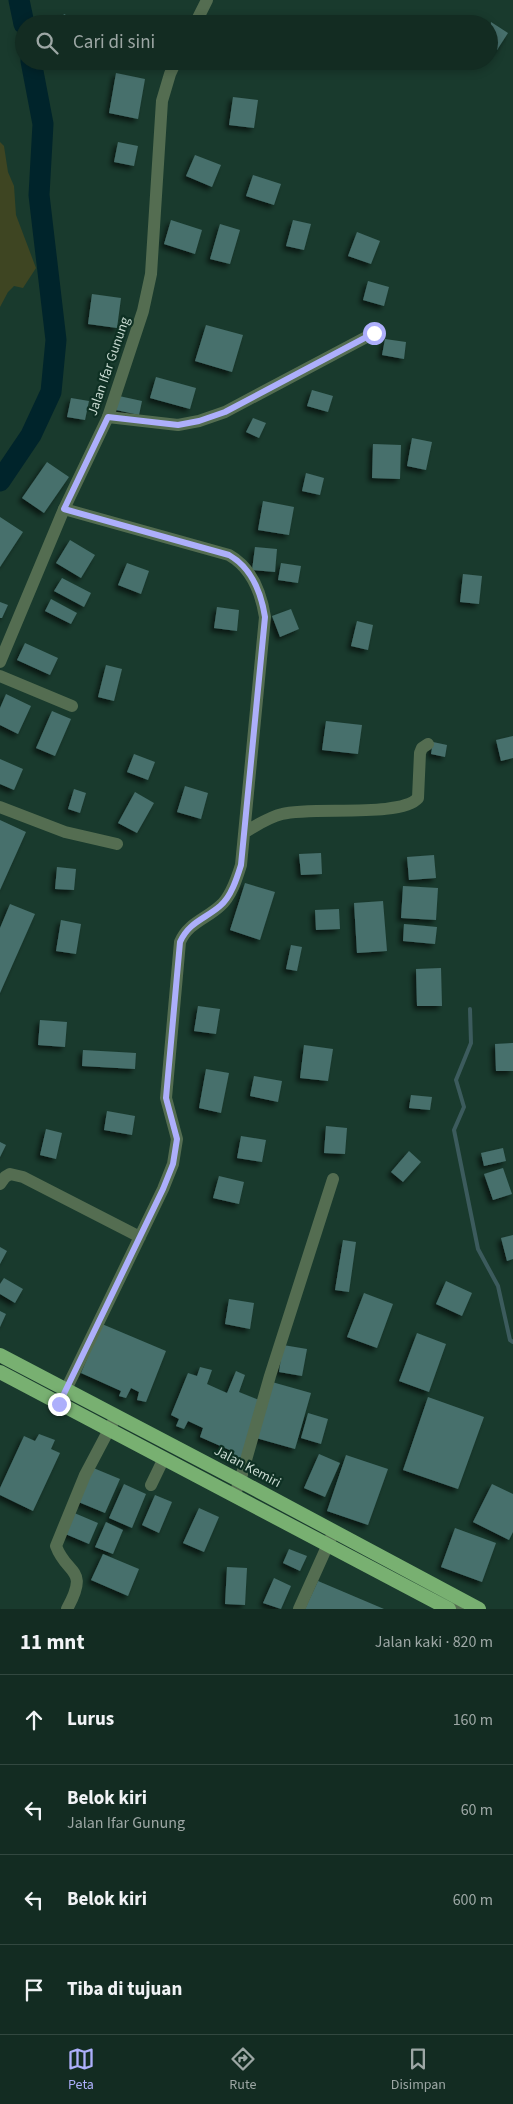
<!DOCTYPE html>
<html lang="id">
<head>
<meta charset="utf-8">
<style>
	:root { --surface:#132c22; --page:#1c342a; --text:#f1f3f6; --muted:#9da7a5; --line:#324840; --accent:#adaffb }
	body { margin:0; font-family:"Source Sans 3",sans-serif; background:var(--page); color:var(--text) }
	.stop { position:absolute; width:15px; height:15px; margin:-11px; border:4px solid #adaffb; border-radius:50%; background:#fff }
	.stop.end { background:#adaffb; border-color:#fff; box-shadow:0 1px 5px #0008 }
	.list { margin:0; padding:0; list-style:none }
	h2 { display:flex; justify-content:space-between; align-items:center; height:65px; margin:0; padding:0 20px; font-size:21px }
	h2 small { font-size:16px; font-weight:400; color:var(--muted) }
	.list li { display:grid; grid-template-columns:32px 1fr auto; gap:15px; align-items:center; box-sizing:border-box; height:90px; padding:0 20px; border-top:1px solid var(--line) }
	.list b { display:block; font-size:19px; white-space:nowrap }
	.list p { margin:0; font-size:16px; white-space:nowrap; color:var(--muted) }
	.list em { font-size:16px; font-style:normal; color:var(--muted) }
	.icon { flex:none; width:28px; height:28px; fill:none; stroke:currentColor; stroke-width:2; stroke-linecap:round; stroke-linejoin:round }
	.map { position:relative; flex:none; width:513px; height:1609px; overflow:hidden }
	.search { position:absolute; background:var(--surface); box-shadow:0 2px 8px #0003; left:15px; right:15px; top:15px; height:55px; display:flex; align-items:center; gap:12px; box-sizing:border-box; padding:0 18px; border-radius:28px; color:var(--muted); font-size:19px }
	.sheet { height:425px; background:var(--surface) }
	nav { display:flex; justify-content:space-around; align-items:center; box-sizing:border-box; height:70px; border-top:1px solid var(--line); background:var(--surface); font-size:14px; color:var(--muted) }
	nav a { display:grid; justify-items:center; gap:2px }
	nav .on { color:var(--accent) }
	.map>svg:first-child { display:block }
	.green { fill:#3e4522 }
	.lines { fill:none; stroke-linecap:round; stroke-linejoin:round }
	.stream { stroke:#3c5b5d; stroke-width:4 }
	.river { stroke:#00242b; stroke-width:21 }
	.building { fill:#47706c; filter:url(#shadow) }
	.minor { stroke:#546d51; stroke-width:12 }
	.tertiary { stroke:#546d51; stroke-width:12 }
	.trunk { stroke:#78b071; stroke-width:14 }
	.route { stroke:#adaffb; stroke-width:6 }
	.labels { text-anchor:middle; stroke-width:4.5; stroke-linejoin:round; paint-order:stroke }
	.street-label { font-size:14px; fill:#c8dad1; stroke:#0e3023 }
</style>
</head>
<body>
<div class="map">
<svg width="513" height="1609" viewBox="0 0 513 1609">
	<defs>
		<filter id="shadow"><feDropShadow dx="-3.5" dy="3.5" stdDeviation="2.5" flood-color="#0009"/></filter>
	</defs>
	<rect width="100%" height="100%" fill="#193a2d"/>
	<path class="green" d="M0 142 4 146 8 172 14 186 16 215 36 268 23 288 14 286 8 292 0 307Z"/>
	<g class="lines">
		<path class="stream" d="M470 1009 471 1043 456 1080 464 1107 454 1130 478 1249 498 1286 510 1340 513 1342"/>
		<path class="river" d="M19 0 24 24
			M0 481 31 435 51 392 56 340 39 195 43 124 31 61"/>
	</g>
	<path class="building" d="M64 14 84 24H59Z
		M491 22 508 33 497 50 489 45Z
		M116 73 145 79 138 119 109 113Z
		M233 97 258 100 254 128 229 125Z
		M118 142 138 146 134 166 114 162Z
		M195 155 221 165 212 187 186 176Z
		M253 175 281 184 274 205 246 196Z
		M171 220 202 230 195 254 164 244Z
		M293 220 311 224 304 250 286 246Z
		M220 224 240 230 230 264 210 259Z
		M357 232 380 241 371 264 348 256Z
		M368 281 389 287 384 306 363 300Z
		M92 294 121 298 117 328 88 324Z
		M206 325 243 335 232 372 195 361Z
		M385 339 406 342 404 359 382 355Z
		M156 377 196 388 190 409 150 398Z
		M312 390 333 396 328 412 307 406Z
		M119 396 142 401 139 415 116 410Z
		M71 398 89 401 85 420 67 417Z
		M253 418 266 423 259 438 246 432Z
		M412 438 432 442 426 470 407 466Z
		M373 444 401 445 400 479 372 478Z
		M47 462 69 477 44 513 22 498Z
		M306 473 324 478 320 495 302 491Z
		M263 501 294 507 289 535 258 530Z
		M0 517 23 532 0 567Z
		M70 540 95 555 81 578 56 563Z
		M255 547 277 549 275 572 252 570Z
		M127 563 149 571 141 594 118 585Z
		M281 563 301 566 298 583 278 580Z
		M463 574 482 576 479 604 460 602Z
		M62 578 91 593 84 607 54 591Z
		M51 599 77 613 71 624 45 611Z
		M0 602 8 605 2 618H0Z
		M217 607 239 610 237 631 214 628Z
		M291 609 299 629 280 637 272 616Z
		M357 621 373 625 368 650 351 646Z
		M25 643 58 658 50 675 17 660Z
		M106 665 122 669 114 701 98 697Z
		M6 694 31 706 18 734 0 725V708Z
		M52 711 71 719 55 756 36 748Z
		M326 721 362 725 358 754 322 750Z
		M513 736V758L501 761 496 740Z
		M433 742 447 745 445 757 431 754Z
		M134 754 155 762 148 780 127 772Z
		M0 759 23 769 14 790 0 784Z
		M185 786 208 793 201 819 177 812Z
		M74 789 86 793 80 813 68 809Z
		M135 792 154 803 137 833 118 823Z
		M0 820 26 832 0 890Z
		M321 853 322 874 301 875 299 854Z
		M434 855 436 878 409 880 407 857Z
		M57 867 76 869 74 890 55 889Z
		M245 883 275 892 260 940 230 930Z
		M403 886 438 888 436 920 401 918Z
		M383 901 387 951 357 953 354 903Z
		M10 904 35 914 0 993V928Z
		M339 909 340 929 316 930 315 910Z
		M61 920 81 924 76 954 56 951Z
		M404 924 437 927 435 944 403 941Z
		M291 945 302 947 297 971 286 969Z
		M441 968 442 1006H417L416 969Z
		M198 1006 220 1009 216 1034 194 1031Z
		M40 1020 67 1022 65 1047 38 1045Z
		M513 1043V1071H496L495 1044Z
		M304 1045 333 1049 328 1081 300 1078Z
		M83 1050 136 1053 135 1069 82 1066Z
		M206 1069 229 1073 221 1113 199 1108Z
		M254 1076 282 1081 278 1102 250 1096Z
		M411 1095 432 1097 430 1110 409 1108Z
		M107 1111 135 1116 132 1135 104 1130Z
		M326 1126 347 1128 345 1154 324 1153Z
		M46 1129 62 1133 56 1159 40 1155Z
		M241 1136 266 1140 262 1162 237 1158Z
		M0 1142 6 1145 0 1157Z
		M503 1148 506 1161 484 1166 481 1153Z
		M409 1151 421 1162 403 1182 391 1172Z
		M503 1168 512 1194 493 1200 484 1174Z
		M219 1176 244 1182 239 1204 213 1198Z
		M513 1235V1259L507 1261 501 1238Z
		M343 1240 356 1242 349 1292 335 1290Z
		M0 1247 7 1251 0 1264Z
		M4 1278 23 1289 15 1303 0 1294V1284Z
		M446 1281 472 1293 462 1316 436 1304Z
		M364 1293 393 1304 377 1348 347 1337Z
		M229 1299 254 1303 250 1329 225 1324Z
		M0 1311 6 1314 0 1327Z
		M102 1324 166 1351 146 1402 137 1400 139 1392 131 1388 126 1398 119 1396 121 1391 81 1373Z
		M417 1333 446 1344 429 1392 399 1381Z
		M283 1345 307 1349 302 1376 279 1372Z
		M200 1367 212 1370 207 1384 227 1393 236 1371 245 1375 239 1392 259 1400 241 1461 233 1460 234 1452 200 1437 203 1428 188 1421 184 1429 176 1426 179 1419 171 1415 188 1373 197 1376Z
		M272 1382 311 1393 295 1449 256 1438Z
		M428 1397 484 1417 458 1489 403 1470Z
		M308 1413 328 1419 321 1444 301 1438Z
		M39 1434 55 1440 51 1449 60 1453 33 1511 0 1495V1488L24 1436 35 1441Z
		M319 1454 340 1463 325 1497 304 1488Z
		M346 1455 388 1469 368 1525 327 1511Z
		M91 1467 120 1479 105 1513 76 1501Z
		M124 1484 146 1494 132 1528 109 1518Z
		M492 1484 513 1494V1532L509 1540 473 1522Z
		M155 1495 172 1502 159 1533 142 1525Z
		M199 1508 219 1517 204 1552 183 1543Z
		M72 1512 98 1523 89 1544 63 1533Z
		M106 1522 123 1530 113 1554 95 1547Z
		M455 1528 496 1543 482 1582 441 1567Z
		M289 1549 307 1556 300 1571 283 1563Z
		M103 1554 139 1569 128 1596 91 1580Z
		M227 1567 247 1568 245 1605 225 1604Z
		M274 1578 291 1586 281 1609 263 1603Z
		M318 1581 384 1609H305Z"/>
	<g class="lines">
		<path class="minor" d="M108 417 178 425 199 421 225 412 374 333
			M0 676 72 706
			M0 807 65 832 117 844
			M245 832C257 825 269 817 282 814 312 806 401 818 418 798L420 753 422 748 428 744
			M0 1184 5 1177 10 1174 23 1177 140 1237
			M59 1404 163 1189 173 1164 177 1139 166 1098 180 942C188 923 206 919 220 906 231 897 237 878 241 865L265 617C261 592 252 568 229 555L64 509
			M151 1485 164 1458
			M234 1496 240 1481 270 1376 333 1179
			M67 1609C90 1567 67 1576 56 1546L85 1475 113 1422
			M299 1609 334 1531
			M456 1609 462 1600"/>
		<path class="tertiary" d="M195 24 207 0
			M0 662 64 509 108 417 143 311 151 274 162 101 170 74 176 61"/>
		<path class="trunk" d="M0 1355 240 1481 479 1609
			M0 1372 449 1609"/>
	</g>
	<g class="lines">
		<path class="route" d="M59 1404 163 1189 173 1164 177 1139 166 1098 180 942C189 922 205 919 220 906 231 897 237 878 241 865L265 617C261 592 252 568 229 555L64 509 108 417 178 425 199 421 225 412 374 333"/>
	</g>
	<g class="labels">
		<g class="street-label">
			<text transform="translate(108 366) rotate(-71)" y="5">Jalan Ifar Gunung</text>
			<text transform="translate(248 1466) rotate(28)" y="5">Jalan Kemiri</text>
		</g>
	</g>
</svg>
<div class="stop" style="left:374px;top:333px"></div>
<div class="stop end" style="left:59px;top:1404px"></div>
<div class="search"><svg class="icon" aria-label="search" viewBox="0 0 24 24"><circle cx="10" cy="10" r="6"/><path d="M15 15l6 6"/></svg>Cari di sini</div>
</div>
<section class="sheet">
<h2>11 mnt<small>Jalan kaki · 820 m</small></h2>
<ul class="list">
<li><svg class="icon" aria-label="ahead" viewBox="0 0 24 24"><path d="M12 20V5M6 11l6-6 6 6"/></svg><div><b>Lurus</b></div><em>160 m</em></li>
<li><svg class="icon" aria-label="left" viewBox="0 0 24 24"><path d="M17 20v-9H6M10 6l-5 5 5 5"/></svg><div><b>Belok kiri</b><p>Jalan Ifar Gunung</p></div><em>60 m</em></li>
<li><svg class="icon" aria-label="left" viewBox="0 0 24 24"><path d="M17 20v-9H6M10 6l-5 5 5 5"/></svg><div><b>Belok kiri</b></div><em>600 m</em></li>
<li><svg class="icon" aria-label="arrive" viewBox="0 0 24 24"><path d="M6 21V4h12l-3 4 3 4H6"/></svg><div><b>Tiba di tujuan</b></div></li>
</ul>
</section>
<nav>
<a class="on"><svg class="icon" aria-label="map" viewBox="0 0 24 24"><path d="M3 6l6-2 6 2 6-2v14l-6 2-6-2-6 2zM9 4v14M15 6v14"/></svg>Peta</a>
<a><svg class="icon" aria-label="directions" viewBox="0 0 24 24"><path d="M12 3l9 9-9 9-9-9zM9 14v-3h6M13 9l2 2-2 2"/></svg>Rute</a>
<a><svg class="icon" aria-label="saved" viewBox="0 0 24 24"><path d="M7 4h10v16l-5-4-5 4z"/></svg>Disimpan</a>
</nav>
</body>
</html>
